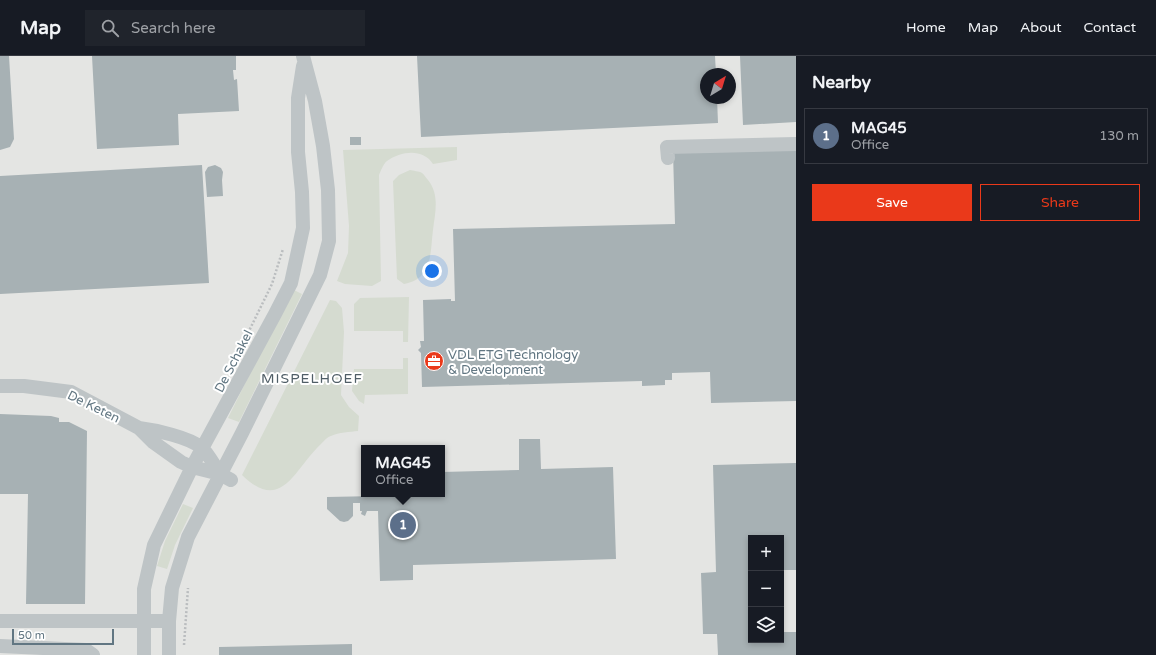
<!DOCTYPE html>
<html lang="en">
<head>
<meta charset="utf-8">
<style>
	:root { --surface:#171b24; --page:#20242c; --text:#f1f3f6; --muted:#9ea1a6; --line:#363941; --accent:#ea391a }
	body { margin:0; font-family:"Varela Round",sans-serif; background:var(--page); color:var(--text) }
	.controls { position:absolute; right:12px; bottom:12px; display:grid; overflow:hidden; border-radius:0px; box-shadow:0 2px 6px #0003 }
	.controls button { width:36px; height:36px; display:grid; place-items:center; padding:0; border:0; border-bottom:1px solid var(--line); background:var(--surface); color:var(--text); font:20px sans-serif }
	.compass { position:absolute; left:700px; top:12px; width:36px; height:36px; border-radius:50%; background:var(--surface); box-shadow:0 2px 6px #0003; rotate:38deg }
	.scale { position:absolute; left:12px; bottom:10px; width:102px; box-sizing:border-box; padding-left:4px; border:2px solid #617682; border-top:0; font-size:11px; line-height:14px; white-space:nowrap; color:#617682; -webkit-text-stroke:3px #fff; paint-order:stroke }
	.you { position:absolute; left:432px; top:215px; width:14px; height:14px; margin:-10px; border:3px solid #fff; border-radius:50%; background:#1a73e8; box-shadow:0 0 0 6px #1a73e833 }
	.badge { display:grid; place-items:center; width:26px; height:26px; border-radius:50%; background:var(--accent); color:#fff; font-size:13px; font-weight:700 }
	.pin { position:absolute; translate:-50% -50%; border:2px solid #fff; box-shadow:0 1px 4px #0006 }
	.popup { position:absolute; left:361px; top:389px; width:84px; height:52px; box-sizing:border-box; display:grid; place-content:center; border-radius:0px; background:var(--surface); filter:drop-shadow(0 1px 3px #0005); font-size:13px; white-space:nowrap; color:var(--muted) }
	.popup b { font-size:15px; color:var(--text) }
	.popup::after { content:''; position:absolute; left:50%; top:100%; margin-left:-8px; border:8px solid transparent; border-top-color:var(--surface) }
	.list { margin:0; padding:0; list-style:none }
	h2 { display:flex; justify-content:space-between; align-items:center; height:52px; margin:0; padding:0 16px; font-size:17px }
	h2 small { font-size:13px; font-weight:400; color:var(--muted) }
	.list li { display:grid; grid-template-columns:26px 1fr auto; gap:12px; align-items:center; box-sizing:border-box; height:56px; margin:0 8px 8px; padding:0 8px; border:1px solid var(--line); border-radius:0px }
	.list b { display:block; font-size:15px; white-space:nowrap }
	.list p { margin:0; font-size:13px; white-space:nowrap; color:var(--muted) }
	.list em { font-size:13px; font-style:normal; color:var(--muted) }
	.actions { display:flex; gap:8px; padding:12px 16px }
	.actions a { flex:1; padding:9px 0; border:1px solid var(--accent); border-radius:0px; text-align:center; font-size:14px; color:var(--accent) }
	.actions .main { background:var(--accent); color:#fff }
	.icon { flex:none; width:22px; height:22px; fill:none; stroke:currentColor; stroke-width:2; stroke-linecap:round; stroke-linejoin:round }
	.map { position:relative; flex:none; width:796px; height:599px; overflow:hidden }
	header { display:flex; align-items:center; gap:24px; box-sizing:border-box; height:56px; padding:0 20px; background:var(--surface); border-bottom:1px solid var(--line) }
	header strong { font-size:19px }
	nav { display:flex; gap:22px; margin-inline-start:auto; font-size:14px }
	.search { width:280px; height:36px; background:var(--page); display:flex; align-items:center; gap:10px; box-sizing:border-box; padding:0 14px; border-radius:0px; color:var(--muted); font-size:15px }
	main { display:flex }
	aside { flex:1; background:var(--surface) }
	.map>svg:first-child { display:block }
	.built { fill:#e4e5e3; fill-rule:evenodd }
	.green { fill:#d5dbd0 }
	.building { fill:#a7b1b4 }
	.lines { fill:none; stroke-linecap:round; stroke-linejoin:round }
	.path { stroke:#babdbf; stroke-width:2.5; stroke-dasharray:2 2; stroke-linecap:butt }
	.minor { stroke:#bec4c6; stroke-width:14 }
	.labels { text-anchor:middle; stroke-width:4; stroke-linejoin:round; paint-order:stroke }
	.poi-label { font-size:13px; fill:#617682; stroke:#fff; text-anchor:start }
	.street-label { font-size:13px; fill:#617682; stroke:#fff }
	.neighbourhood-label { font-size:14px; letter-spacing:1px; fill:#505e67; stroke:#fff }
</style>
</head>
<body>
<header>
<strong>Map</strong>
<div class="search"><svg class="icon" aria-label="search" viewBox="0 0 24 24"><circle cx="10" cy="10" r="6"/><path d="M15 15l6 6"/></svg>Search here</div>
<nav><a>Home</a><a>Map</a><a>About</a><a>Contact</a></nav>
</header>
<main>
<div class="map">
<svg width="796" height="599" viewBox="0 0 796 599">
	<rect width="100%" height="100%" fill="#f4f4ef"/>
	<path class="built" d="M0 0H796V599H0ZM706 18H730V42H706ZM364 392H442V438H364ZM751 482H781V584H751Z"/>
	<path class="green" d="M457 91V104L433 108C423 92 401 95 387 105 383 108 381 115 379 119L381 225 372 230 345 228 337 225 348 197 349 170 343 94Z
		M410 114C413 115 419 115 422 117 424 118 426 122 428 124 440 139 435 157 433 174 430 197 433 223 404 228L397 223 393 125 399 119Z
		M292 233 302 238 239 366 228 362Z
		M409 241 408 286H403V275H354V248L360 242Z
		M330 244 336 245 342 252 344 276 341 339 349 351 359 360 358 375C350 376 339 376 331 380 327 381 324 385 321 388 294 413 282 458 242 419Z
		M403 302H408V338L365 339 364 348 359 345 352 335 354 313H403Z
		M183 448 193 452 175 489 167 513 157 510 165 485Z"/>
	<path class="building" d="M0 0H9L14 83 10 91 0 94Z
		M92 0H236V14H233L234 24 237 23 239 55 178 58 179 89 97 93Z
		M417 0H715L716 18H706V42H717L718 67 421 81Z
		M740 0H796V66L743 69Z
		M350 81H361V89H350Z
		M796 92V345L711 347 710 316 672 317V324H665V329L642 330V325L422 331 421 297 418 294 421 291 420 285H424L423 244 451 243V245H455L453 173 675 168 673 96Z
		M202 109 209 227 0 238V120Z
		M215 109 221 112 223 116 222 124 223 140 207 141 205 116 208 111Z
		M0 358 51 360 59 362V366H69L87 375 85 548H26L28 438H0Z
		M519 383H540L541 413 613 411 616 503 413 509V524L380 525 378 455H367L365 460 361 458 362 455H360V447H353V460L348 465 344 466 340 465 327 453V441L377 440V438H442V416L519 414Z
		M796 407V514H781V482H751V584H781V576H796V599H718L717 578H703L701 517 716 516 713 409Z
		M352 588V599H219V591Z"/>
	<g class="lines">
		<path class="path" d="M248 277 272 228 283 193
			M184 589 188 532"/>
		<path class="minor" d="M668 102 667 91 796 88
			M0 330H24L71 336 139 372 153 386 181 406 192 411 220 418 231 424
			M139 372C155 374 189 381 202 392 208 397 215 411 220 418
			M0 565H169
			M0 590 86 594 93 599
			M144 599V533L154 489 192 411 275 258 291 227 303 172 302 136 298 96V42L303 10
			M169 599V565L172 532 188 481 242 377 320 219 329 185 328 134 323 90 315 45 303 0"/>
	</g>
	<defs>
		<g id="office-disc" transform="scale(1)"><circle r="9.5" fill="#ea391a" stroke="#fff"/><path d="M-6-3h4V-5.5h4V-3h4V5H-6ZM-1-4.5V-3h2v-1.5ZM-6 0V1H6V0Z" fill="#fff"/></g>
	</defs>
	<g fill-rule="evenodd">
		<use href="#office-disc" x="434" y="305"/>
	</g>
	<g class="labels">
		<g class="poi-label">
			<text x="448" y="303">VDL ETG Technology<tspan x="448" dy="15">&amp; Development</tspan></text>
		</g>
		<g class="street-label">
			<text transform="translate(233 305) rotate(-63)" y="5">De Schakel</text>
			<text transform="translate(94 350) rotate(26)" y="5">De Keten</text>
		</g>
		<g class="neighbourhood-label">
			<text x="312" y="327">MISPELHOEF</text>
		</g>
	</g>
</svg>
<div class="controls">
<button>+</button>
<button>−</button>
<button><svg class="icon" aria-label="layers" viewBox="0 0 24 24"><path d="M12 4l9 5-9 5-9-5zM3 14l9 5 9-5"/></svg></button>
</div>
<svg class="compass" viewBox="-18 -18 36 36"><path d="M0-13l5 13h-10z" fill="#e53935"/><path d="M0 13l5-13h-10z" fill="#9ea1a6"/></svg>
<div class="scale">50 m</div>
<div class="you"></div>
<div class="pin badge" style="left:403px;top:469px;background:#5c6f8a">1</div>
<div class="popup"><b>MAG45</b>Office</div>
</div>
<aside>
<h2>Nearby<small></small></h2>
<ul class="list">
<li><span class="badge" style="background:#5c6f8a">1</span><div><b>MAG45</b><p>Office</p></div><em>130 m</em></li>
</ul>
<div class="actions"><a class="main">Save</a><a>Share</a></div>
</aside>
</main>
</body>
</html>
